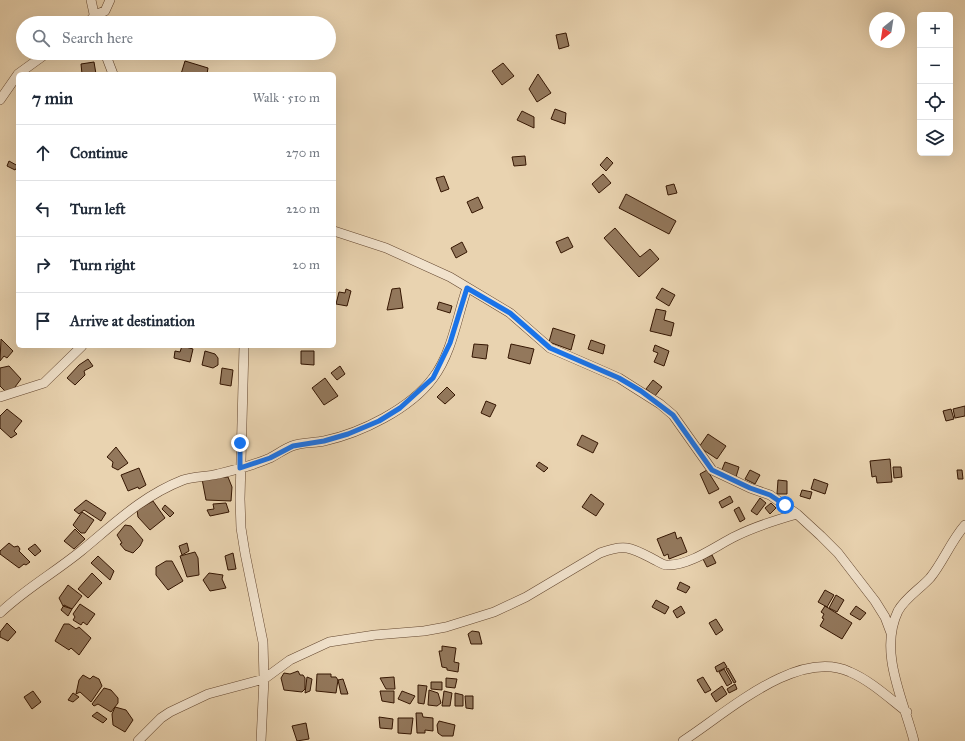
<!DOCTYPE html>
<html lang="en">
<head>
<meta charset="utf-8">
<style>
	:root { --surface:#fff; --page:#f6f6f7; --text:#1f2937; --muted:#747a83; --line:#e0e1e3 }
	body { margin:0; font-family:"IM FELL Great Primer",serif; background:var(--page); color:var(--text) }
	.controls { position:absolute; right:12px; top:12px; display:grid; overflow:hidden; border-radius:6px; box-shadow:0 4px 16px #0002 }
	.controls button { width:36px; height:36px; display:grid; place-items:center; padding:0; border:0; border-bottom:1px solid var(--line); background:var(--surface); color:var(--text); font:20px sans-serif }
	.compass { position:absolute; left:869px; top:12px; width:36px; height:36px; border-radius:50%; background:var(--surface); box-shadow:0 4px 16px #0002; rotate:210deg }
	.stop { position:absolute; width:12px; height:12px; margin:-9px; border:3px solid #1a73e8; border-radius:50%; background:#fff }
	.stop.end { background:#1a73e8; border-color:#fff; box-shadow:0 1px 4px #0008 }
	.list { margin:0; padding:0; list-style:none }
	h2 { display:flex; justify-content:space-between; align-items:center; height:52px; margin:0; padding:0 16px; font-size:17px }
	h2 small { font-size:13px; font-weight:400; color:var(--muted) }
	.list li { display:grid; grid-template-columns:26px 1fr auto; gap:12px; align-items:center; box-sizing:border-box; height:56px; padding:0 16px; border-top:1px solid var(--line) }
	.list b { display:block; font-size:15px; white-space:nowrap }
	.list em { font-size:13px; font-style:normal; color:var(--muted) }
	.icon { flex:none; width:22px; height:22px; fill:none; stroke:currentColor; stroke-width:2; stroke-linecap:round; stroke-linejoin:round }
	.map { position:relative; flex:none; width:965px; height:741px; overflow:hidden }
	.search { position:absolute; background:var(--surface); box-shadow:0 4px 16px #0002; left:16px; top:16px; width:320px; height:44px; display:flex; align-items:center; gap:10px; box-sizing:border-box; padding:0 14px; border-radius:22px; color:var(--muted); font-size:15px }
	.panel { position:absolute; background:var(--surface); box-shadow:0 4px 16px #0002; left:16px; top:72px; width:320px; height:276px; border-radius:6px }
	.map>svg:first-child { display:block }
	.building { fill:#93785c; stroke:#351602 }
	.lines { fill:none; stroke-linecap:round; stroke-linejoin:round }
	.street-casing { stroke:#62452e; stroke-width:10 }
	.street { stroke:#f1e2cc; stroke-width:9 }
	.route { stroke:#1a73e8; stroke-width:5 }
</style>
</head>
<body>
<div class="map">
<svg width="965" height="741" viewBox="0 0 965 741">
	<rect width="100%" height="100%" fill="#e9d3b0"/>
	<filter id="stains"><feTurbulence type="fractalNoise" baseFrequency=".005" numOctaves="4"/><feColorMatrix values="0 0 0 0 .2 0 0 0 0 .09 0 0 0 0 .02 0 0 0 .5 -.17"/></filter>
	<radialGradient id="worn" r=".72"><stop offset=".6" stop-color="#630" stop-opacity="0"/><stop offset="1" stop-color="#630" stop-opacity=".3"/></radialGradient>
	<path class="building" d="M566 33 569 46 559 49 556 35Z
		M185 61 208 68 207 74H181Z
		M94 62 96 74H82L81 64Z
		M503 63 514 76 502 85 492 71Z
		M538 74 551 93 537 102 529 89Z
		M555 109 566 113 565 124 551 119Z
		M522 111 534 117V128L517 120Z
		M525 156 526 165 514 166 512 157Z
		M607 157 613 163 606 171 600 165Z
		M9 161 18 166 15 170 7 166Z
		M603 174 611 183 599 193 592 184Z
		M444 176 449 189 441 192 436 178Z
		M674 184 677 193 668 195 666 186Z
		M626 194 676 221 669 234 619 208Z
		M478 197 483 208 472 213 467 202Z
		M615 228 640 257 650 249 659 259 639 277 604 238Z
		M568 237 573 247 561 253 556 242Z
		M462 242 467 252 456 258 451 248Z
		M400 288 403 308 387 310 392 289Z
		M662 288 675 295 669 306 656 298Z
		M346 289 351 291 347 306 336 304 339 292 345 293Z
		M439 302 452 306 450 313 437 309Z
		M656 309 666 311 664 320 674 323 671 336 650 331Z
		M553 328 575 335 571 350 549 342Z
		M1 339 13 351 7 358 4 356 0 361Z
		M591 340 605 345 603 354 588 349Z
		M474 344 488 345 486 359 472 357Z
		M511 344 534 349 530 364 508 358Z
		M655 345 669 351 664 366 654 362 658 353 653 351Z
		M182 346 193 349 190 362 174 358 175 351 180 352Z
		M205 351 215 354 218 358V365L213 368 202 365Z
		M301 351H314V365L301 364Z
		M88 359 93 366 84 371 85 375 75 385 67 378 79 365Z
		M9 366 21 379 12 391 6 392 0 386V368Z
		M340 366 345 374 337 380 331 373Z
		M222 368 233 370 231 386 220 384Z
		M325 378 338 396 324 405 312 388Z
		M653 380 662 387 655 396 646 389Z
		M447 387 455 395 445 404 437 397Z
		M486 401 496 405 490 417 481 413Z
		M965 406V416L955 418 953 409Z
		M7 409 22 421 14 431 17 434 11 438 0 428V416Z
		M951 409 954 419 946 421 943 411Z
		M708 434 726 446 717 459 699 447Z
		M582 435 598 443 593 453 577 445Z
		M116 447 128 463 118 470 112 467 113 462 107 457Z
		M890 459 892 482 877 483 876 476 872 477 870 461Z
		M539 462 548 468 544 472 536 466Z
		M725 462 739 467 736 477 721 472Z
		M893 467H901L902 477 894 478Z
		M139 468 146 485 139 489 138 487 128 491 121 475Z
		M707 470 719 489 709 494 700 474Z
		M750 470 760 475 755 484 745 479Z
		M957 470H962L963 479H958Z
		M228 477 232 487 231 501 206 500 202 479Z
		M814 479 828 484 825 494 811 489Z
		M778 480 787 481V494H777Z
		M802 490 812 492 810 499 800 496Z
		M591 494 604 504 596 516 582 507Z
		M730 496 733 502 722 508 719 502Z
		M760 498 766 503 757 515 751 511Z
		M86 500 106 513 101 521 84 510 79 514 74 510Z
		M153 501 165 518 150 530 138 517 137 510Z
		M226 503 229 512 210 516 207 510 214 509 213 504Z
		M771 503 776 508 770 514 765 508Z
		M165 505 174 513 170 517 162 509Z
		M739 507 745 519 740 522 734 510Z
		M82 512 94 520 85 533H81L73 525Z
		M125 525 131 526 143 540 140 546 133 553 125 550 120 544 122 543 117 535Z
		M75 529 85 539 74 549 64 541Z
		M675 532 677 539 681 537 687 552 669 559 668 554 664 556 657 539Z
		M9 543 14 547 18 546 20 549 19 551 30 562 26 565 24 564 19 568 0 554V551Z
		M187 543 189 551 182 555 179 546Z
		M35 544 41 551 35 556 28 549Z
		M195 552 198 558 199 575 187 577 180 556Z
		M233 553 236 569 228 570 225 556Z
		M712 555 716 563 707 567 703 559Z
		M98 556 114 571 110 580 91 563Z
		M166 561H172L183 581 168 590 156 575V567Z
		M92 573 102 583 88 598 78 589Z
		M209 573 223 575 222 579 226 588 210 591 203 580Z
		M680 582 690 587 686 593 677 589Z
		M68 585 82 596 72 609 63 606 59 598Z
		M825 590 834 595 827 607 818 602Z
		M836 595 844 600 837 612 829 608Z
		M656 600 669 607 665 614 652 607Z
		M80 604 95 614 87 625 83 622 81 625 73 620 75 617 73 614Z
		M64 605 72 609 68 616 61 610Z
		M681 606 685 613 677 618 673 611Z
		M825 606 852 623 842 639 820 626 824 619 822 618 824 614 821 612Z
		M856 606 866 613 860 620 850 614Z
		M716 619 723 630 716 635 709 623Z
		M7 623 16 632 8 641 0 637V632Z
		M64 624H69L76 629 79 627 91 638 79 655 71 648 69 650 55 641Z
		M472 631 479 632 482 644H471L468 634Z
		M442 646 456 648 454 662 459 663 458 672 447 670V668L442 667 439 651H442Z
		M724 662 727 667 717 672 715 667Z
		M728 668 736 682 734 683 726 669Z
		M724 669 732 683 727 686 719 672Z
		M298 671 300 675H303L305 678V689L302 692 284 690 281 678 284 673 290 674Z
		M317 674H331V677H336L338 680 336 693 316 691Z
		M83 675 90 679 93 676 99 679 102 686 91 702 80 692 76 694 79 680Z
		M307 677 312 679 310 691 305 693Z
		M394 677 395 689H386L380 678Z
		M703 677 711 690 705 693 697 680Z
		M446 678 457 679 455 688 446 687Z
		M343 679 348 694H341L338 680Z
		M431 682H442V690L431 689Z
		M735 684 737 689 729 693 727 689Z
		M418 685 427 686 424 704 418 703Z
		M722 686 727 694 716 702 711 694Z
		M104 688 111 690 118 698V703L111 712 98 704 94 706 92 704Z
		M429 690 438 693 441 703 437 706 428 705Z
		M33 691 41 702 32 709 24 697Z
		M380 691H394V703L382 701Z
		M402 691 415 696 410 704 398 699Z
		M444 691 452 693 450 706H442Z
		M73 693 79 697 73 702 68 700Z
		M455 693 463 695V706H455Z
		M465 696H473V709L466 708Z
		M115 707 126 710 133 720 125 732 113 725 112 714Z
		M97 712 107 719 103 723 92 716Z
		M416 713H422L423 717 433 718V731L425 730V733H417Z
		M379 717 393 719 392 729 380 728Z
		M398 718H413L411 734 398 733Z
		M439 721 455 725 453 736H442L438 733 437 725Z
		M306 723 309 739 297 741 292 726Z"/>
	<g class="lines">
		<g class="street-casing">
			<path id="street" d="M91 0 96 23
				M88 23 95 15 105 11 110 0
				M105 53 113 74
				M18 74 47 53
				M0 100 18 74
				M334 231 386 248 450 277 510 313 550 348 619 378 660 404 673 415 712 470 750 488 770 495 797 514 821 536 838 553 875 601 885 617 891 633
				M244 346 240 499 241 528 245 553 263 642 264 679 261 741
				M0 397 44 383 82 346
				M0 613C25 589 54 573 81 551 114 524 142 496 183 480 194 476 207 477 218 474 235 470 254 465 270 458 278 454 284 449 292 446 302 442 314 443 324 441 361 433 410 409 433 378 452 353 457 317 467 288
				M138 741 161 718 170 712 208 694 264 679 290 660 329 642 375 635 424 631 446 627 494 612 526 597 600 553C626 543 632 548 655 560 659 562 664 566 669 565 691 565 717 545 736 536 756 526 776 520 797 514
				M683 741C724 715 797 647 850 672 871 681 889 698 907 712
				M914 741C904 701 878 652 898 611 905 598 920 589 930 578 943 562 951 541 965 525"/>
		</g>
		<use href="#street" class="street"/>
	</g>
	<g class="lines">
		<path class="route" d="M240 443V468L270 458 293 446 324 441 348 434 379 421 400 408 433 378 450 343 467 288 510 313 550 348 619 378 641 391 673 415 712 470 750 488 770 495 785 505"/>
	</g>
	<rect width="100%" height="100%" filter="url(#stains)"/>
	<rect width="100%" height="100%" fill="url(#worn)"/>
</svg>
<div class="controls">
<button>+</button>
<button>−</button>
<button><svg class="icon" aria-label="locate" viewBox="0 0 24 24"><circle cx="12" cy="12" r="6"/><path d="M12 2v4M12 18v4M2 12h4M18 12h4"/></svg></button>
<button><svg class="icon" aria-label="layers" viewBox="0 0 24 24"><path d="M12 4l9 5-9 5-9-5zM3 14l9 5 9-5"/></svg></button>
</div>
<svg class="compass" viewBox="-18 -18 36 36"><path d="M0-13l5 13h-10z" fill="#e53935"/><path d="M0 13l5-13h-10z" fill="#747a83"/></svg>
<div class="stop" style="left:785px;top:505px"></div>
<div class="stop end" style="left:240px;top:443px"></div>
<div class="search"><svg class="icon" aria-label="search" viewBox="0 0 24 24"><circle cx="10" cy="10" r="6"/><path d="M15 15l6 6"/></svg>Search here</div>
<section class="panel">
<h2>7 min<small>Walk · 510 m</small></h2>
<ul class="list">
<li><svg class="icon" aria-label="ahead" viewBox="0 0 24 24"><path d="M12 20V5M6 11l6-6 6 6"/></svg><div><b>Continue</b></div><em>270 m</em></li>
<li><svg class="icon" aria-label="left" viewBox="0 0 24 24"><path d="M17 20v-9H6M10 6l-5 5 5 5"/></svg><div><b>Turn left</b></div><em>220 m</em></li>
<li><svg class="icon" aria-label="right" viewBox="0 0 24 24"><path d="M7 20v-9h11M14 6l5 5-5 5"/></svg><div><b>Turn right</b></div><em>20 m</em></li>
<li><svg class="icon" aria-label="arrive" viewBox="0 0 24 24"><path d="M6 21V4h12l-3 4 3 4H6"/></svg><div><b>Arrive at destination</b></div></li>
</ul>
</section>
</div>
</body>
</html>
